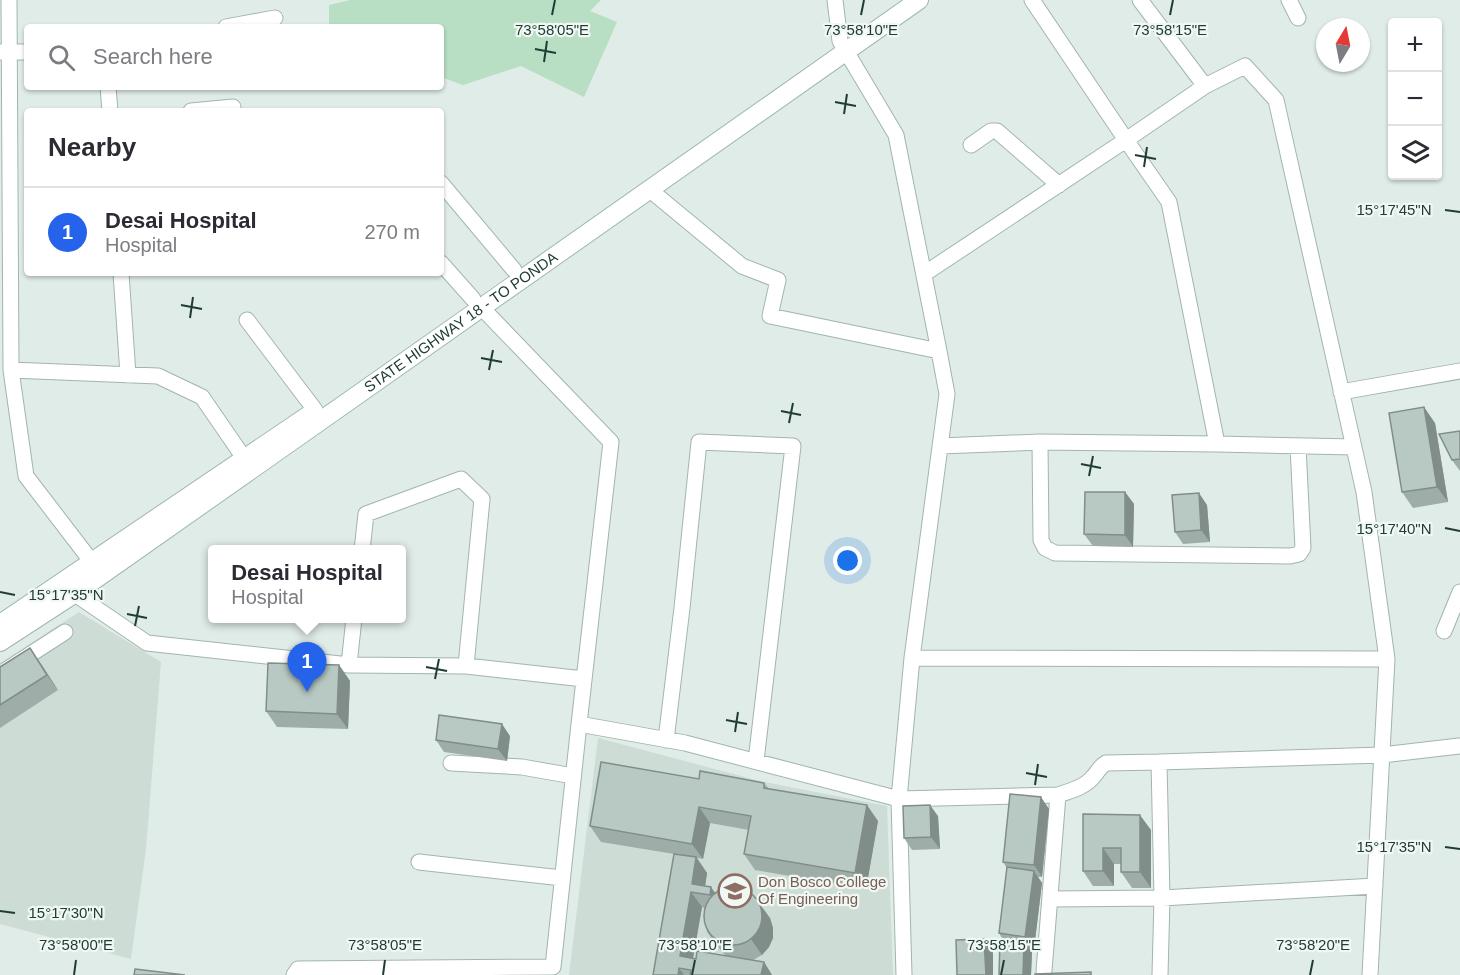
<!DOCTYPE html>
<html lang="en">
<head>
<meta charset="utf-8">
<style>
	:root { --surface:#fff; --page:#f7f7f7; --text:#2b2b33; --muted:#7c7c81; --line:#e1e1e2; --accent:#2563eb }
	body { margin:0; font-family:Helvetica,sans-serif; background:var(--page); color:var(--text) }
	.controls { position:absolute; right:18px; top:18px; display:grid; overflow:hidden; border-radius:6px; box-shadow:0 2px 4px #0004 }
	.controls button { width:54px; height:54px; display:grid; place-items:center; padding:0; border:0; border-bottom:2px solid var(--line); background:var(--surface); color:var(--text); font:30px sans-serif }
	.compass { position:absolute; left:1316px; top:18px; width:54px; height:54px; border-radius:50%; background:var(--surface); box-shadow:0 2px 4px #0004; rotate:10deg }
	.you { position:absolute; left:848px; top:561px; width:21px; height:21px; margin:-15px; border:4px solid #fff; border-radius:50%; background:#1a73e8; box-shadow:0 0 0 9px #1a73e833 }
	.badge { display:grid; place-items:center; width:39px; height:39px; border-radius:50%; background:var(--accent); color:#fff; font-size:20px; font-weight:700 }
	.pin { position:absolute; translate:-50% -50px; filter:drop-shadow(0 2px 3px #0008) }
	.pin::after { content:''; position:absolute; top:32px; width:21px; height:18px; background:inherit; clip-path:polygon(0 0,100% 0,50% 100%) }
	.popup { position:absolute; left:208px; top:545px; width:198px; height:78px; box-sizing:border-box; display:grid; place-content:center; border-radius:6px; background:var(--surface); filter:drop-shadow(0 2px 4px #0005); font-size:20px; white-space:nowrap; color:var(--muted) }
	.popup b { font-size:22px; color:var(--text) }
	.popup::after { content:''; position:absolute; left:50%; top:100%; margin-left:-12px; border:12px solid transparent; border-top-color:var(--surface) }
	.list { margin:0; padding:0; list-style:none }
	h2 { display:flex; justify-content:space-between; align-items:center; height:78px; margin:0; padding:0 24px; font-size:26px }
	h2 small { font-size:20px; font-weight:400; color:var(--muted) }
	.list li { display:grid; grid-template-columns:39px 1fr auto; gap:18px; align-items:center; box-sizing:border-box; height:90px; padding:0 24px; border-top:2px solid var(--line) }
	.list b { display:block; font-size:22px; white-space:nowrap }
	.list p { margin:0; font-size:20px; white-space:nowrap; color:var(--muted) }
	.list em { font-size:20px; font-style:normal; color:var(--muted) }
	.icon { flex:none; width:33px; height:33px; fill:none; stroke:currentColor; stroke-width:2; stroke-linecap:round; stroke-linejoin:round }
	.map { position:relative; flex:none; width:1460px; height:975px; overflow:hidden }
	.search { position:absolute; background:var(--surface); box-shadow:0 2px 4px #0004; left:24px; top:24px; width:420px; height:66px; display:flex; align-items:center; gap:15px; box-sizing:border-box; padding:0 21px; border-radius:6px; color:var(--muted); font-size:22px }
	.panel { position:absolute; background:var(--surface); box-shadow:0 2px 4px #0004; left:24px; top:108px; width:420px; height:168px; border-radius:6px }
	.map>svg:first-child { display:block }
	.built { fill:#cedcd6 }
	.green { fill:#b8dec3 }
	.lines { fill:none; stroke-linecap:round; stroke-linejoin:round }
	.minor-casing { stroke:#a3b4ae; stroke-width:17 }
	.secondary-casing { stroke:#9eb8af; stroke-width:20 }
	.minor { stroke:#fff; stroke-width:15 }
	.secondary { stroke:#fff; stroke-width:18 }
	.wall { fill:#9eada8; fill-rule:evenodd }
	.shaded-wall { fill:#818d88 }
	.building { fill:#b8c9c3; stroke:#818d88; stroke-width:1.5 }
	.ticks { fill:none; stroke:#203d35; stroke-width:2 }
	.labels { text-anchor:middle; stroke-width:4.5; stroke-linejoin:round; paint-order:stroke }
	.street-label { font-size:15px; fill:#203d35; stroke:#f1f8f4 }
	.education-label { font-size:15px; fill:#785e54; stroke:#f1f8f4; text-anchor:start }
	.ticks-label { font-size:15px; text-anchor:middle; fill:#203d35; stroke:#f1f8f4; stroke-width:4.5; stroke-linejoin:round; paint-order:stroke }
</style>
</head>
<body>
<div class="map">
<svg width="1460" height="975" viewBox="0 0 1460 975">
	<rect width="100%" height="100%" fill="#e0ece7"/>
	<path class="built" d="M79 612 161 662 146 849 131 959 0 924V663Z
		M598 738 760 781 887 806 893 975H569Z"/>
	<path class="green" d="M350 0H601L590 11 617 22 584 97 521 66 463 85 441 77V27H329V5Z"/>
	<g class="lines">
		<g class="minor-casing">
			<path id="minor" d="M9 0 11 370 158 376 202 397 244 458
				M835 0 840 41 896 135 939 351
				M1140 0 1205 86 1245 66 1276 100 1364 492 1387 659
				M1289 0 1298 18
				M226 27 275 18
				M0 52H27
				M1205 86 1126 140 1169 202 1217 444 1354 447
				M108 87 110 111
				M191 111 233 107
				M971 145 991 131H997L1059 185
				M441 183 514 270
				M650 190 742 266 778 280 770 316 939 351 947 394 912 658 1387 659 1370 975
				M441 263 473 299
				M121 273 128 375
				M924 274 1126 140 1032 0
				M482 308 611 442 579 724
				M247 320 315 410
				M11 370 26 476 98 570
				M1341 392 1460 371
				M1040 442 1041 540 1045 548 1055 553 1290 556 1299 554 1303 548 1298 446
				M940 446 1040 442 1217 444
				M362 550 366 514 461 479 482 499 466 666 584 679
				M68 585 75 594 147 643 349 665 354 618
				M1444 631 1460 592
				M912 658 899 799 1058 795 1044 971
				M349 665 466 666
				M0 674 65 632
				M666 740 682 608 699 442 793 446 756 761
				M451 763 522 767 573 776
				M1058 795C1070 791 1085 787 1093 777 1098 772 1099 767 1106 763L1159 762
				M419 862 562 878
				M1051 899 1162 898 1375 886
				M294 975 298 969 553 967 579 724 685 743 899 799 904 975
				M1160 975 1162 898 1159 762 1382 755 1459 746"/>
		</g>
		<g class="secondary-casing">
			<g id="secondary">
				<path d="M0 624 309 415"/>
				<path id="s1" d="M0 642 80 590 919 0"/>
			</g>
		</g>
		<use href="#minor" class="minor"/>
		<use href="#secondary" class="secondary"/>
	</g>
	<path class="wall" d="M1435 423 1448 502 1413 508 1402 492Z
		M1460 431V471L1452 460Z
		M1125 492 1134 504 1133 547 1093 546 1084 534Z
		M1207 505 1210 542 1183 544 1175 532Z
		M41 664 58 690 0 728V667Z
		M339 665 350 681 348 729 277 727 266 711Z
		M510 736 507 761 444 752 436 740Z
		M699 779 764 783 769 789 878 821 866 889 755 870 744 854 749 830 710 823 703 859 697 858 707 873 705 886 715 893 770 918 773 928V938L769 947 762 955 753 960H750L764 962 772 975H653L674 854 601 842 590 826ZM702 907 704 908 707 932 718 947 725 955 728 956 693 958Z
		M1049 809 1042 877H1038L1042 883 1034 949 1029 948 1032 952 1031 975H999L1003 940 999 933 1007 868 1003 862Z
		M1083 814 1151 830V888H1132L1121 872V864H1114V886H1093L1083 871Z
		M938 816 940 849 912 850 904 838Z"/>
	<path class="shaded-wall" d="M1424 407 1435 423 1448 502 1437 487Z
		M1125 492 1134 504 1133 547 1125 535Z
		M1199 493 1207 505 1210 542 1201 530Z
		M30 648 41 664 58 690 47 675Z
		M339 665 350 681 348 729 337 714Z
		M502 724 510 736 507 761 498 749Z
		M1041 797 1049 809 1042 877 1034 865Z
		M867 805 878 821 866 889 855 873Z
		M930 805 938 816 940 849 931 837Z
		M699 807 710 823 703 859 692 844Z
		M1140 815 1151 830V888L1140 872Z
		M1103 848 1114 864V886L1103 871Z
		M696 857 707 873 704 894 692 884Z
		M1034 871 1042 883 1034 949 1025 937Z
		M711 887 722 903 710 895Z
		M691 892 702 907 691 970 680 956Z
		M759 903 770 918 773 928V938L769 947 762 955 751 939Z
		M984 939 993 951V975H986Z
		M1024 940 1032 952 1031 975H1023Z
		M764 962 772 975H761Z
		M679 968 684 975H678Z"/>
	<path class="building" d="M1424 407 1437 487 1402 492 1389 413Z
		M1460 431V459L1452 460 1439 434Z
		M1085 492H1125V535L1084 534Z
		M1199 493 1201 530 1175 532 1172 495Z
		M30 648 47 675 0 705V667Z
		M268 663 339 665 337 714 266 711Z
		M439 715 502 724 498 749 436 740Z
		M601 762 699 779 700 771 764 783V788L867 805 855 873 744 854 751 816 699 807 692 844 590 826Z
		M1010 794 1041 797 1034 865 1003 862Z
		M930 805 931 837 904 838 903 806Z
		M1083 814 1140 815V872H1121V848H1103V871H1083Z
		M674 854 696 857 692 884 711 887 710 895 691 892 680 956 696 959 697 951 764 962 761 975H690L691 970 679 968 678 975H653Z
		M1007 867 1034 871 1025 937 999 933Z
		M704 916a29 29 0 1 1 58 0a29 29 0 1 1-58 0Z
		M984 939 986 975H957L956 940Z
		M1000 940H1024L1023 975H999Z
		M135 969 185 975H134Z
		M1091 972V975H1035V974Z"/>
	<path class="ticks" d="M552 15 555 0M861 15 864 0M1170 15 1173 0M535 49 556 53M544 62 547 41M835 102 856 106M844 114 847 94M1135 155 1156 159M1144 167 1147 147M1445 210 1460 212M181 305 202 309M190 318 193 297M481 358 502 362M489 370 493 350M781 411 801 415M789 423 793 403M1081 464 1101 468M1089 476 1093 456M1445 528 1460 531M0 592 15 595M127 614 147 618M135 626 139 606M426 667 447 671M435 679 439 659M726 720 747 724M735 732 738 712M1026 773 1047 777M1035 785 1038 764M1445 847 1460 849M0 911 15 913M74 975 76 960M383 975 385 960M692 975 695 960M1001 975 1004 960M1310 975 1313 960"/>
	<defs>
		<g id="university-ring" transform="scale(1.725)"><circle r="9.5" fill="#f1f8f4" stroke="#8d6e63" stroke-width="1.5"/><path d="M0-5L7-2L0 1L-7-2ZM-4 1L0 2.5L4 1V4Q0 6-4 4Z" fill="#8d6e63"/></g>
	</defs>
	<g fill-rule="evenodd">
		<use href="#university-ring" x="735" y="891"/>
	</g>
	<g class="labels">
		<g class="street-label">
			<text dy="5" stroke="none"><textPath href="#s1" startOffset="561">STATE HIGHWAY 18 - TO PONDA</textPath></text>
		</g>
		<g class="education-label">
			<text x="758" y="887">Don Bosco College<tspan x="758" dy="17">Of Engineering</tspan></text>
		</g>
	</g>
	<g class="ticks-label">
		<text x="552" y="35">73°58'05"E</text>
		<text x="861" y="35">73°58'10"E</text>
		<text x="1170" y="35">73°58'15"E</text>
		<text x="1394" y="215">15°17'45"N</text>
		<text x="1394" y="534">15°17'40"N</text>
		<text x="66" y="600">15°17'35"N</text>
		<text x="1394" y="852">15°17'35"N</text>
		<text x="66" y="918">15°17'30"N</text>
		<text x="76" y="950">73°58'00"E</text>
		<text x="385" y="950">73°58'05"E</text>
		<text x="695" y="950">73°58'10"E</text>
		<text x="1004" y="950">73°58'15"E</text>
		<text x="1313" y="950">73°58'20"E</text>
	</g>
</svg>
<div class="controls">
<button>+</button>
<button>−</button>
<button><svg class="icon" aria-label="layers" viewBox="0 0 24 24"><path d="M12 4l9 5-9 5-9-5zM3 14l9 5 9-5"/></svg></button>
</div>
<svg class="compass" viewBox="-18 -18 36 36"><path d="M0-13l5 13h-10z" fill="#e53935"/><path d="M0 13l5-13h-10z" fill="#7c7c81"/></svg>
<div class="you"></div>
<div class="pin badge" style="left:307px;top:692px">1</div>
<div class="popup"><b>Desai Hospital</b>Hospital</div>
<div class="search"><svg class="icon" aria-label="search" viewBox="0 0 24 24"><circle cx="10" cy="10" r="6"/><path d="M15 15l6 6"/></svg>Search here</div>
<section class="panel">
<h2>Nearby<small></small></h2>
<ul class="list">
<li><span class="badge">1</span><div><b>Desai Hospital</b><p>Hospital</p></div><em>270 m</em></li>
</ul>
</section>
</div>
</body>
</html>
